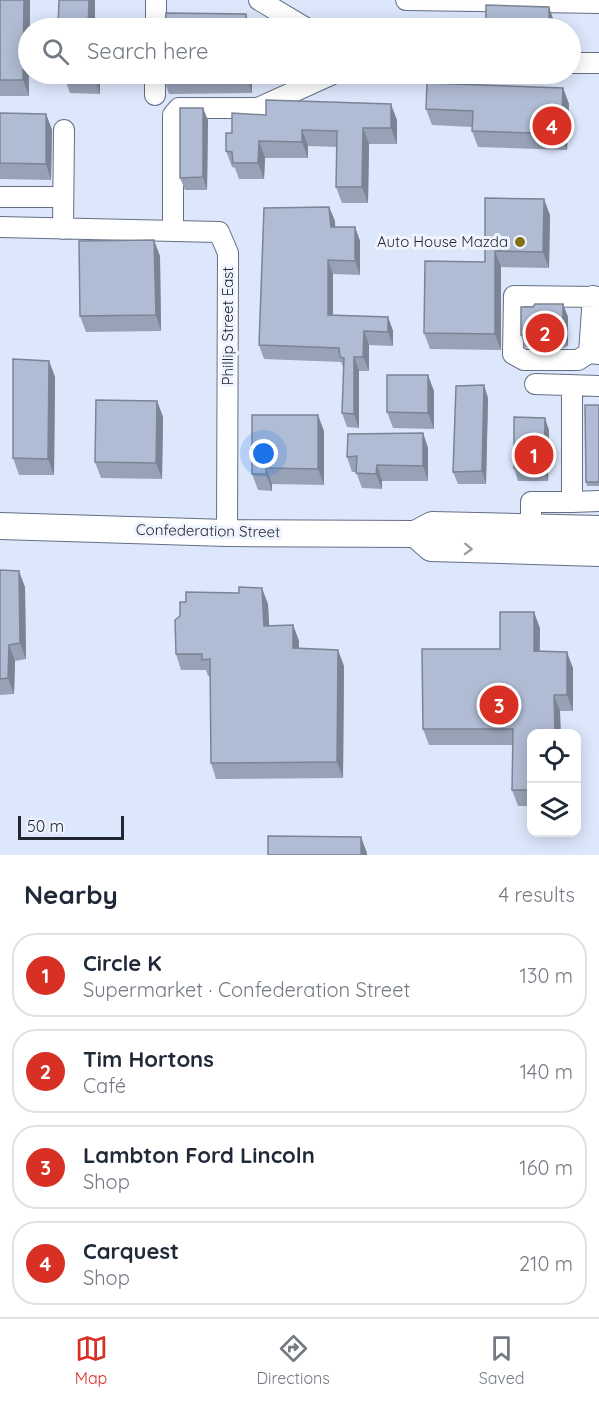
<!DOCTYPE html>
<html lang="en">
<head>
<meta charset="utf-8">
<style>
	:root { --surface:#fff; --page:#f6f6f7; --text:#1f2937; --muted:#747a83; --line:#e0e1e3; --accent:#d93025 }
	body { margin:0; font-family:Quicksand,sans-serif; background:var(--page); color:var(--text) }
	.controls { position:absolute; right:18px; bottom:18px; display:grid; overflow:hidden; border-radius:12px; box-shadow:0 3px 15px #0003 }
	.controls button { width:54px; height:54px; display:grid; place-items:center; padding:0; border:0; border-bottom:2px solid var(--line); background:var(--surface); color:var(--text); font:30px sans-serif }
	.scale { position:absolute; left:18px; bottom:15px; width:106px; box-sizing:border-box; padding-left:6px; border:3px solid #222630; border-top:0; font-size:16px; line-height:21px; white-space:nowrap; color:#222630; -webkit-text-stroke:4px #eff4ff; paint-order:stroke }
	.you { position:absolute; left:264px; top:454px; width:21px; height:21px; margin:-15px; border:4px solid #fff; border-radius:50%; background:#1a73e8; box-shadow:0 0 0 9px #1a73e833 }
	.badge { display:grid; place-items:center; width:39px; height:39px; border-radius:50%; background:var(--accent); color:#fff; font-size:20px; font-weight:700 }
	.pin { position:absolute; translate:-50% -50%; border:3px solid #fff; box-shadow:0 2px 6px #0006 }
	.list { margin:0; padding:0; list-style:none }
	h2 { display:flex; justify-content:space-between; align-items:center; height:78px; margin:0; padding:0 24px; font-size:26px }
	h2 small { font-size:20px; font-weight:400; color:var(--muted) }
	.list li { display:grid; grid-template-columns:39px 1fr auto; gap:18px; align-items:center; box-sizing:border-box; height:84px; margin:0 12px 12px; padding:0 12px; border:2px solid var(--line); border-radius:24px }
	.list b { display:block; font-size:22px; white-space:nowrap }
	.list p { margin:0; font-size:20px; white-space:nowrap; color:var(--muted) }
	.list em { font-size:20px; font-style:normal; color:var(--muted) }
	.icon { flex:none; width:33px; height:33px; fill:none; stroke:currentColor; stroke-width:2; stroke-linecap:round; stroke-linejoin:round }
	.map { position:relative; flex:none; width:599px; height:855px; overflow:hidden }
	.search { position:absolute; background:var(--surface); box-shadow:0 3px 15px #0003; left:18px; right:18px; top:18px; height:66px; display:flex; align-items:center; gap:15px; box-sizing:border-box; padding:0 21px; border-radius:33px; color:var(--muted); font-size:22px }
	.sheet { height:462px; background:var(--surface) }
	nav { display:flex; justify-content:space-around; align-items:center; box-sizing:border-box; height:84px; border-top:2px solid var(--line); background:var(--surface); font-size:16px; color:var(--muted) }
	nav a { display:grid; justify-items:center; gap:3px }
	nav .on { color:var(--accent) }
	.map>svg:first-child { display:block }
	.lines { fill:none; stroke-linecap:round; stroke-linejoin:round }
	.minor-casing { stroke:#646e85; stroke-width:22 }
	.major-casing { stroke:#646e85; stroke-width:28 }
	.minor { stroke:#fff; stroke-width:20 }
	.major { stroke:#fff; stroke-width:26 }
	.wall { fill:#97a2b6 }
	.shaded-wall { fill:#7b8494 }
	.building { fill:#b0bcd4; stroke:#7b8494; stroke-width:1.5 }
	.oneway { stroke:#9c9da2 }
	.poi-dot { fill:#84700f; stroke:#eff4ff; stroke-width:2 }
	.labels { text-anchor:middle; stroke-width:6; stroke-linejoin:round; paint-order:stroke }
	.poi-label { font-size:15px; fill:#222630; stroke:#eff4ff; text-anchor:end }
	.street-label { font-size:15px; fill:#222630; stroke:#eff4ff }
</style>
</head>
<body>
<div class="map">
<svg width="599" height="855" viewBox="0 0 599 855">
	<rect width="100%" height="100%" fill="#dde7fc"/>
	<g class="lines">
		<g class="minor-casing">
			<path id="minor" d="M259 0 306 28
				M406 0 599 3
				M156 28V0
				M570 63H599
				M155 95V74
				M0 197H63
				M0 227 219 232 228 253 227 533
				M63 229 64 130
				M173 231V115L179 108H258L333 74
				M589 353 593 296
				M513 354 514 296 599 297
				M513 354 524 360H578L589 353 599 354
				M535 384 599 386
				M572 502 599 501
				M531 527V502H572V385"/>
		</g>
		<g class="major-casing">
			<path id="major" d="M0 526 227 533 415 534 432 525 599 529
				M415 534 431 548 599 553"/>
		</g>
		<use href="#minor" class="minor"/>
		<use href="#major" class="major"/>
	</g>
	<path class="wall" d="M0 0H30V28H28L29 96H0Z
		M549 7 553 19V28H488L486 21Z
		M64 74H100V94L70 93 64 77Z
		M252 74V93L169 94 163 77Z
		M563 88 569 104 567 150 478 147 472 131V127L432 125 426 109Z
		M0 113 46 114 52 130 51 180 0 179Z
		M208 120 207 190H185L180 178Z
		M397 120V144H369L368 203H342L336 187 337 147 308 146V158H265L264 179H239L235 168 232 167 226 151 232 133Z
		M485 198 550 215 549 268 501 267V350L430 349 424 333 485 262Z
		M329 207 335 221V227H355L360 241V275L333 274V315L388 317 393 331V346L369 345V371H359V428L347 427 342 413 344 369 341 362 264 359 259 345Z
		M160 256 161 331 86 332 80 316Z
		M563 304 568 317V346L563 348 525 347 521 335 533 307Z
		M49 361 55 377 54 475H19L13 458Z
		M434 391V429L393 428 387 412Z
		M488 398 486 484H458L453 472Z
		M157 401 163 417 162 479 101 478 95 462Z
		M599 405V486H587L586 482Z
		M549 430 548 481H518L514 468Z
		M324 431V485L272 484V491L258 490 252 474Z
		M423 433 428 448V481H382V489L362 488 356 472H352L347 457Z
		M0 570 25 587 26 659 15 661 14 694 0 695Z
		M268 604 269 626 293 625 299 641V648L344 666 343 778 216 779 211 763 210 676H208L206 670H181L176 654Z
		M540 628V651L573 668V711H560L531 734V806H518L512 790 513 745H429L423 729 500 649Z"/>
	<path class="shaded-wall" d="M24 0H30V28H28L29 96 23 80Z
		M89 0H95V28H89L88 27Z
		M549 7 553 19V28H551L549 22Z
		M246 14 251 28H246Z
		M94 74H100V94L94 78Z
		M246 74H252V93L246 77Z
		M563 88 569 104 567 150 561 134Z
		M391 104 397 120V144L391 128Z
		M203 108 208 120 207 190 203 177Z
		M46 114 52 130 51 180 46 164Z
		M363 128 369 144 368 203 362 187Z
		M302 130 308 146V158L302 142Z
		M259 141 265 158 264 179 258 163Z
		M544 199 550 215 549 268 543 252Z
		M329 207 335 221 336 241 331 227Z
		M355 227 360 241V275L355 261Z
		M154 240 160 256 161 331 156 315Z
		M495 251 501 267V350L495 334Z
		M328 260 333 274V329L328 315Z
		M563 304 568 317V346L563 333Z
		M388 317 393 331V346L388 332Z
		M364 331 369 345V371L363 357Z
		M354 357 359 371V428L354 414Z
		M49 361 55 377 54 475 48 459Z
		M428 375 434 391V429L428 413Z
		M484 385 488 398 486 484 482 471Z
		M157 401 163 417 162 479 156 463Z
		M318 415 324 431V485L318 469Z
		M545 418 549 430 548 481 544 469Z
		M423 433 428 448V481L423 466Z
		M377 465 382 481V489L376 474Z
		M266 468 272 484V491L266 474Z
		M19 571 25 587 26 659 20 643Z
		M262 588 268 604 270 642 264 626Z
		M534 612 540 628 539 667 534 651Z
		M293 625 299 641 298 664 293 648Z
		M9 645 15 661 14 694 8 678Z
		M338 650 344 666 343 778 337 762Z
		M567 652 573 668V711L567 695Z
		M554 695 560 711 561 734H555Z
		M361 837 367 853V855H361Z"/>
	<path class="building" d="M0 0H24L23 80H0Z
		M59 0H89L88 27 94 26V28H65L58 27Z
		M486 5 549 7V22L486 21Z
		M166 13 246 14V28H165Z
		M64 74H94V78L64 77Z
		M164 74H246V77H163Z
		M427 83 563 88 561 134 472 131 473 111 426 109Z
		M266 100 391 104V128H363L362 187H336L337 131 302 130V142L259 141 258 163H233L232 152 226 151V133H232V113L266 115Z
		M180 108H203V177L180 178Z
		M0 113 46 114V164L0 163Z
		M485 198 544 199 543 252 495 251V334L424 333 425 261 485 262Z
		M329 207 331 227H355V261L328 260V315L388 317V332L364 331 363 357H354V414L342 413 344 358 340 357 339 348 259 345 264 208Z
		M154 240 156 315 80 316 79 241Z
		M535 304H563V333L559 336 521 335V307H533Z
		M13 359 49 361 48 459 13 458Z
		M387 375H428V413L387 412Z
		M484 385 482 471 453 472 456 386Z
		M96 400 157 401 156 463 95 462Z
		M585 405H599V482H586Z
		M252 415H318V469L266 468V474H252Z
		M514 417 545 418 544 469 514 468Z
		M423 433V466L377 465 376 474 356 473 357 456 347 457 348 434Z
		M0 570 19 571 20 643 9 645 8 678 0 679Z
		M239 587 262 588 264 626 293 625V648L338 650 337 762 211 763 210 659 202 660V654H176L175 620 180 616V602H186V592L239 593Z
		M500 612H534V651L567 652V695H554L555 734H531V790H512L513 729H423L422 649H500Z
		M268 836 361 837V855H268Z"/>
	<defs><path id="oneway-chevron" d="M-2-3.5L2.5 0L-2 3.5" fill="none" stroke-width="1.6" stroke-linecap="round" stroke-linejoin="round" transform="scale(1.5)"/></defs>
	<use class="oneway" href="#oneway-chevron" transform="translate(468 549) rotate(2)"/>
	<circle class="poi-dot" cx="520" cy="242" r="6"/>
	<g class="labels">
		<g class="poi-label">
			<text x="508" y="247">Auto House Mazda</text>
		</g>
		<g class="street-label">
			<text transform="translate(228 326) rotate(-90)" y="5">Phillip Street East</text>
			<text transform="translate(208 531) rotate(1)" y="5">Confederation Street</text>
		</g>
	</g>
</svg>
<div class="controls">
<button><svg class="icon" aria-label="locate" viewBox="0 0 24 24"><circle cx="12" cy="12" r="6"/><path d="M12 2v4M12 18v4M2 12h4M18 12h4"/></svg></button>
<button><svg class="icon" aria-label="layers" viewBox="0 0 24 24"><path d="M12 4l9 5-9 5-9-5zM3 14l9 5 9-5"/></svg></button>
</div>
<div class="scale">50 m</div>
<div class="you"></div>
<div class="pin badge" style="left:534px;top:455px">1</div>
<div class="pin badge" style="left:545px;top:333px">2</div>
<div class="pin badge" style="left:499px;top:705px">3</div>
<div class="pin badge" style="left:552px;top:126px">4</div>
<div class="search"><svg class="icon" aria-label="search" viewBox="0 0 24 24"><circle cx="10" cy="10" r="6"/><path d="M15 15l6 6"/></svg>Search here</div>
</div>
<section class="sheet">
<h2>Nearby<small>4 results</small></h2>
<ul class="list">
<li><span class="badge">1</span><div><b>Circle K</b><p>Supermarket · Confederation Street</p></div><em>130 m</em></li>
<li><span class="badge">2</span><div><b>Tim Hortons</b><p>Café</p></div><em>140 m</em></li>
<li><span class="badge">3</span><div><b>Lambton Ford Lincoln</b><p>Shop</p></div><em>160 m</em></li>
<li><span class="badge">4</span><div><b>Carquest</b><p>Shop</p></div><em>210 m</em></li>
</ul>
</section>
<nav>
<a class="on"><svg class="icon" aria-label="map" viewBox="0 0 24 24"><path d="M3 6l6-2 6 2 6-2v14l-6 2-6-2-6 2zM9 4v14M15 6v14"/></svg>Map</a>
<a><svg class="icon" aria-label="directions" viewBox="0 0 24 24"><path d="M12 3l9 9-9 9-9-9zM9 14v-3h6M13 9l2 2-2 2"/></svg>Directions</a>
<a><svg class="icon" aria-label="saved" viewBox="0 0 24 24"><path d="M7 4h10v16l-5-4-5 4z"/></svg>Saved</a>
</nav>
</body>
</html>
